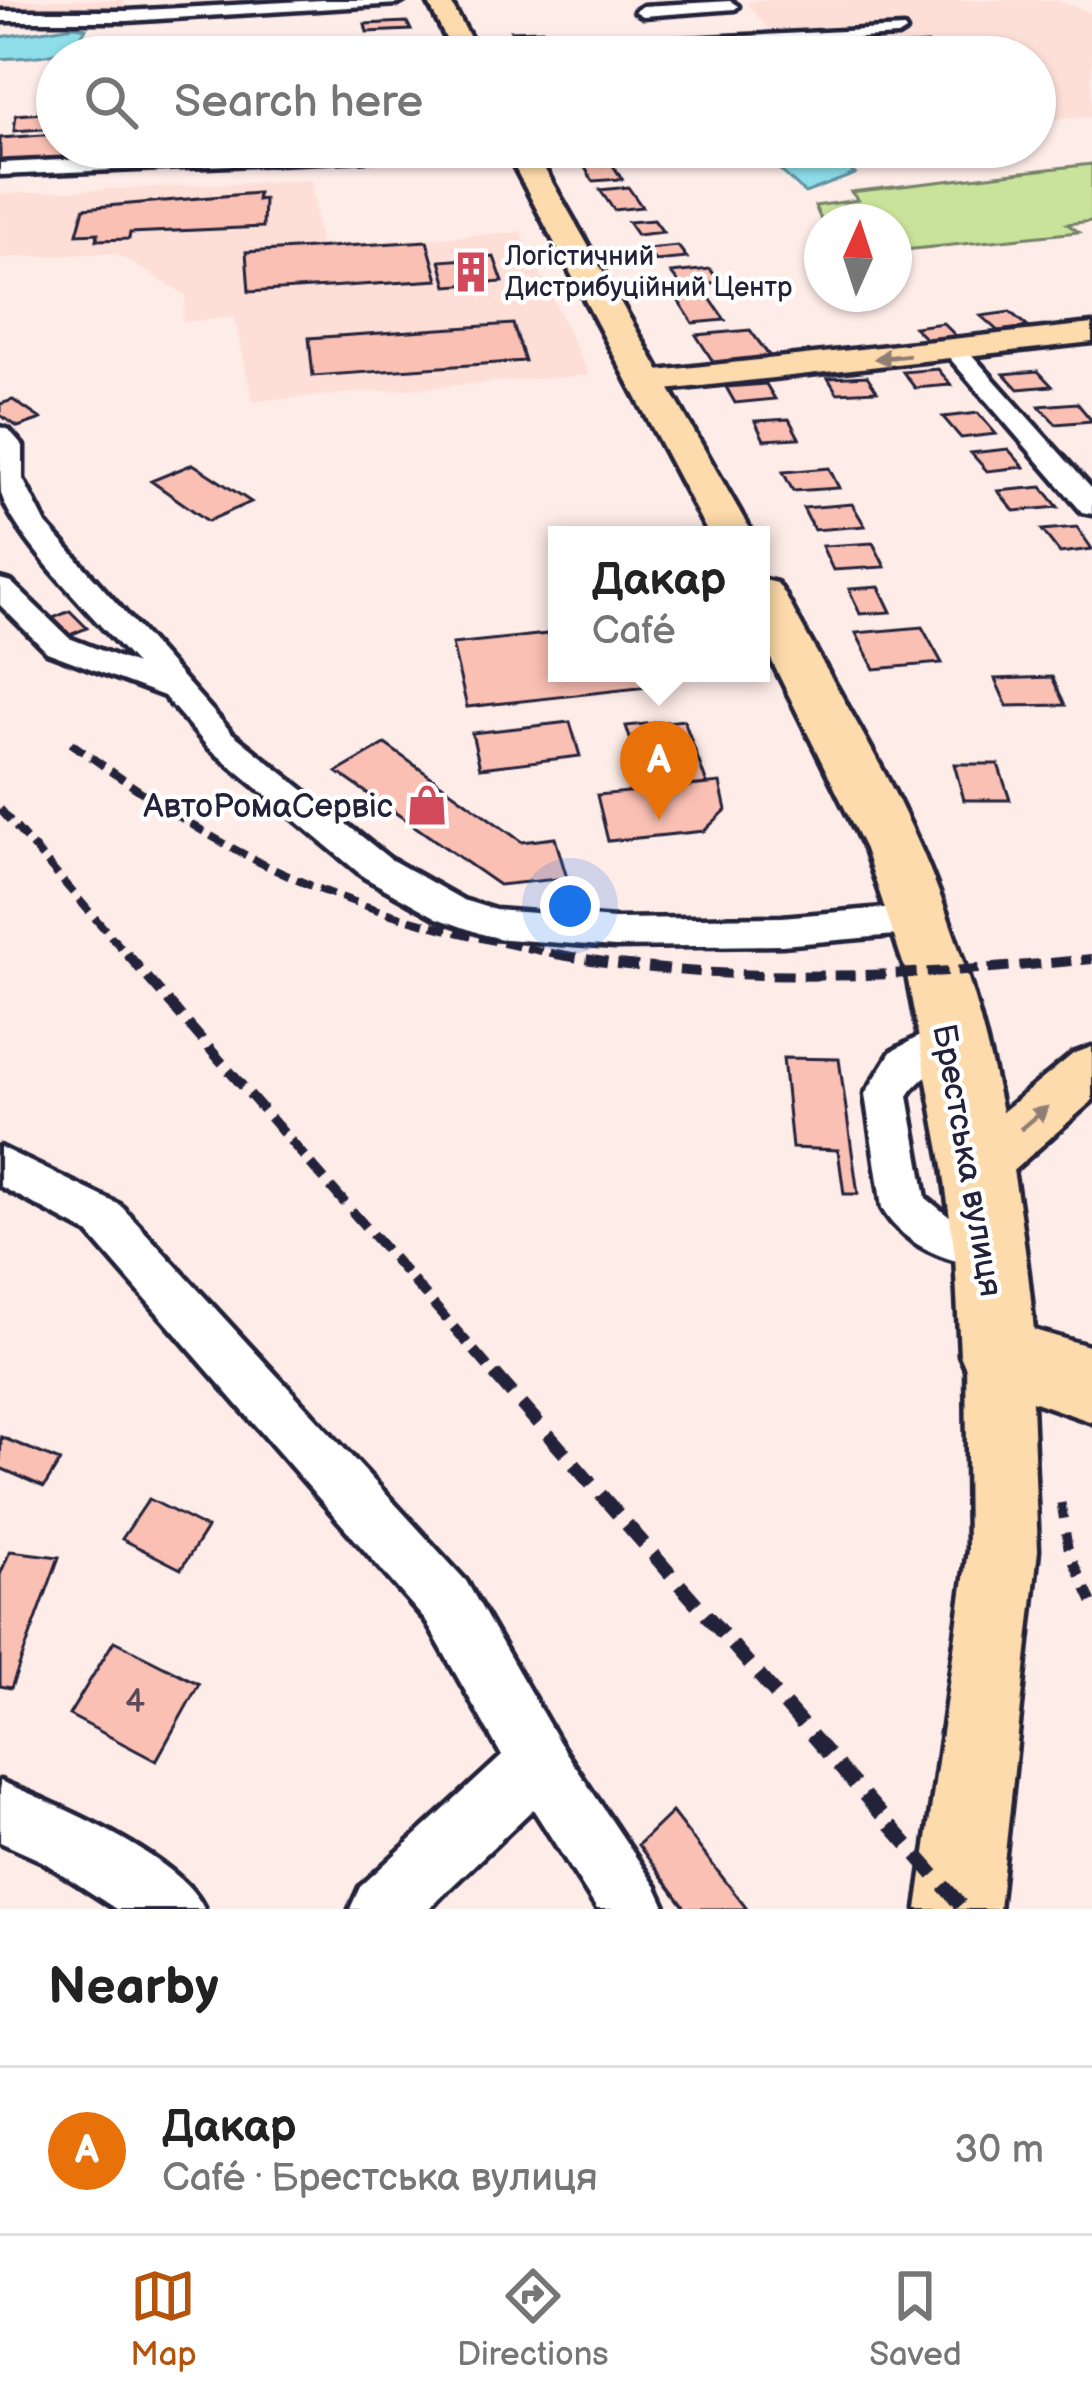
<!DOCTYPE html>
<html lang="en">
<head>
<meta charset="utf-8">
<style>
	:root { --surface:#fff; --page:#f6f6f6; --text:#222; --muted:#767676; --line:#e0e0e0; --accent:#b45309 }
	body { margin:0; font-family:"Balsamiq Sans",sans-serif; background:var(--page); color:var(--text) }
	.compass { position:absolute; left:804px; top:204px; width:108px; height:108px; border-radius:50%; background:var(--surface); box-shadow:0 3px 9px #0004; rotate:3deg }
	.you { position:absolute; left:570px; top:906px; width:42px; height:42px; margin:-30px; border:9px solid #fff; border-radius:50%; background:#1a73e8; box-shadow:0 0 0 18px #1a73e833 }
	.badge { display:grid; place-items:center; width:78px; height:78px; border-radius:50%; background:var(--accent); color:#fff; font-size:39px; font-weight:700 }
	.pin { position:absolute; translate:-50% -99px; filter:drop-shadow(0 3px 6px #0008) }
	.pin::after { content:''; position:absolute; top:63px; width:42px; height:36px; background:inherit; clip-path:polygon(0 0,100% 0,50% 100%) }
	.popup { position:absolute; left:548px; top:526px; width:222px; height:156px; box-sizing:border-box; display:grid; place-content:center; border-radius:0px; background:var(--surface); filter:drop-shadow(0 3px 9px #0005); font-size:39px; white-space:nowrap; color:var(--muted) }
	.popup b { font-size:45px; color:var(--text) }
	.popup::after { content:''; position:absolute; left:50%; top:100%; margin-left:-24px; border:24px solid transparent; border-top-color:var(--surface) }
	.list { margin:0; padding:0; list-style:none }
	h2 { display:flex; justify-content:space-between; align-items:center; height:156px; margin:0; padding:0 48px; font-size:51px }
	h2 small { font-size:39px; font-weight:400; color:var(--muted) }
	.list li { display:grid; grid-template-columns:78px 1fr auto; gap:36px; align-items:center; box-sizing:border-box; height:168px; padding:0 48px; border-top:3px solid var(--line) }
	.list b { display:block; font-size:45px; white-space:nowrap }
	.list p { margin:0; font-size:39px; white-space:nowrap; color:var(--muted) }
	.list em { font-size:39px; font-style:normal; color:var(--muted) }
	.icon { flex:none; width:66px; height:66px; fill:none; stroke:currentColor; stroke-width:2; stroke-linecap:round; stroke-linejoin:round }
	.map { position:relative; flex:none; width:1092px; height:1909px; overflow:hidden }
	.search { position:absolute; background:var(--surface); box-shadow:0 3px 9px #0004; left:36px; right:36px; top:36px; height:132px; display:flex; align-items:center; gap:30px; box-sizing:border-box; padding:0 42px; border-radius:66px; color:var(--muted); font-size:45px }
	.sheet { height:324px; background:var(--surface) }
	nav { display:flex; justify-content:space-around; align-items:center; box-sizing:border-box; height:168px; border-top:3px solid var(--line); background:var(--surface); font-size:33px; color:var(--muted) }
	nav a { display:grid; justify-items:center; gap:6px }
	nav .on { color:var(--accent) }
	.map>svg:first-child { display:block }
	.built { fill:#fddfd8 }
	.green { fill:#c9e39a; stroke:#76826a; stroke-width:3 }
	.water { fill:#8edee9; stroke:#6393a3; stroke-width:3 }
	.building { fill:#fbc0b4; stroke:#22223b; stroke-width:3 }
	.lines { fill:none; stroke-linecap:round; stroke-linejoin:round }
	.minor-casing { stroke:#22223b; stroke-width:9 }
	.major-casing { stroke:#22223b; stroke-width:9 }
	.highway-casing { stroke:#22223b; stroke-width:9 }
	.path { stroke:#22223b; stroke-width:9; stroke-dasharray:16 14; stroke-linecap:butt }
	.minor { fill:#fff; fill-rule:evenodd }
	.major { fill:#fddbac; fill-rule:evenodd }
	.highway { fill:#fddbac; fill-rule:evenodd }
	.rail-far2 { stroke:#22223b; stroke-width:8; stroke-dasharray:16 8; stroke-linecap:butt }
	.rail-far1 { stroke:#22223b; stroke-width:10; stroke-dasharray:21 10; stroke-linecap:butt }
	.rail { stroke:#22223b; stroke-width:14; stroke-dasharray:26 14; stroke-linecap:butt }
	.oneway { fill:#907e74 }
	.labels { text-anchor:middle; stroke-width:9; stroke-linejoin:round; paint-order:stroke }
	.far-poi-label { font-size:27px; fill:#22223b; stroke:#fff; text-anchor:start }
	.poi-label { font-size:33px; fill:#22223b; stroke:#fff; text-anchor:end }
	.street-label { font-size:33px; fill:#22223b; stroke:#fff }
	.near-number-label { font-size:33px; fill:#584a59 }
</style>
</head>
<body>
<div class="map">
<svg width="1092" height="1909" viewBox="0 0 1092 1909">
	<rect width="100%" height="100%" fill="#feece8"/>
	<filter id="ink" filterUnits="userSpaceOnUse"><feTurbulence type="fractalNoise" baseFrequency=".00833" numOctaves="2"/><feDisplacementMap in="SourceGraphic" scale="24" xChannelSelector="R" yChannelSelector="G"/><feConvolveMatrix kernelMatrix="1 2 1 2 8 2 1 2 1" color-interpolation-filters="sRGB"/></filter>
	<g filter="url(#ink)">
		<path class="built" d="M0 0H125L121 14H0Z
			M759 0H1055L1092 13V117L1035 121V57H760L746 35 771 33 747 3Z
			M311 180 320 245 521 232 589 375 253 401 234 317 182 322 186 295 115 253 0 258V194Z"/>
		<path class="green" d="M1092 164V221L1067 224 1079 232 894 251V222H822L815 206 858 200 851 192Z"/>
		<path class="water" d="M75 26 86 28C71 60 31 56 0 59V37Z
			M819 147 855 174 805 193 778 168 784 149Z"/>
		<path class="building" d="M407 22 411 30 367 32 365 24Z
			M542 30 545 36H532L537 44 518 45 511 31Z
			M786 44 799 57H760L750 46Z
			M928 44 944 57H830L822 50Z
			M57 112V128L14 131 16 115Z
			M57 134V147H117V154L0 161V138Z
			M612 164 622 179 593 181 584 166Z
			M628 187 642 207 614 210 600 190Z
			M258 193 257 200 264 199 263 227 130 233 129 239 97 240 98 233 77 234 84 208Z
			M654 220 663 232 637 235 628 222Z
			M427 241 438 280 249 292 246 252Z
			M678 246 687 258 655 261 646 249Z
			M494 257 503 282 447 286 440 261Z
			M710 269 720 282 681 286 671 273Z
			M709 297 725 320 693 323 678 300Z
			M1010 312 1028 327 998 331 981 316Z
			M943 323 958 338 929 342 914 327Z
			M513 324 525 361 313 376 309 338Z
			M750 330 771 358 714 363 696 335Z
			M938 369 951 385 915 388 903 372Z
			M1038 371 1052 386 1018 389 1004 374Z
			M867 376 877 391 837 393 828 378Z
			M766 384 775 399 735 403 726 387Z
			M13 400 41 419 18 427 0 415V404Z
			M1077 403 1092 421 1056 424 1039 406Z
			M978 413 996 434 961 438 943 417Z
			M789 419 799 438 764 440 755 421Z
			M1008 449 1024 467 987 471 971 453Z
			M193 464 251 502 208 521 151 481Z
			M829 468 839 488 793 491 783 472Z
			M1042 487 1058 507 1014 511 998 491Z
			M852 504 865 526 814 530 803 508Z
			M1077 527 1092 549 1060 553 1042 530Z
			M873 543 885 567 833 570 822 546Z
			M879 587 891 612 860 614 849 589Z
			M70 611 87 628 70 635 53 618Z
			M922 627 942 663 874 669 856 633Z
			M557 633V673H662L666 685 467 707 452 644Z
			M1052 677 1065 705 1007 706 995 679Z
			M684 720 707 784 647 790 626 726Z
			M570 722 580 756 480 768 472 733Z
			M385 744 522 842 555 838 567 878 499 885 337 772Z
			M954 764H998L1010 800H964Z
			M720 783 726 810 704 831 608 841 597 795Z
			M783 1058 839 1059 858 1194H844L838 1150 792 1148Z
			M1 1437 60 1461 44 1487 0 1468Z
			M149 1499 207 1528 181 1569 122 1539Z
			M10 1551 59 1557 11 1688 0 1686V1575Z
			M114 1641 199 1684 156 1761 69 1715Z
			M672 1812 747 1909H686L638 1845Z"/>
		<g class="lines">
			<g class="minor-casing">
				<path id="minor" d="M322 0H405L398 4 127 21H0V11H127Z
					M730 1 738 6 735 9 643 16 635 11 643 6Z
					M904 28 906 31 898 36 519 57 459 55 467 50Z
					M333 147H513L504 153 0 175V163Z
					M955 343 963 345 1092 489V514L1082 512 947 355V345Z
					M0 427 9 430 23 446V479L46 524 232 733 390 859 463 900 495 910 615 919 782 917 918 905 931 909 937 919 931 929 918 933 782 945 615 947 493 938 437 918 364 877 208 747 164 696 47 652 0 605V579L11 582 69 638 136 664C102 625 14 539 1 493 0 474 0 448 0 427Z
					M950 1019 965 1024 971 1035C957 1061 924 1070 908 1096L926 1198 947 1215 1005 1232 1012 1246 1005 1260C966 1275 901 1246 882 1208L865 1094 891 1052Z
					M0 1147 120 1205 466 1581 559 1742 656 1887 666 1909H597L533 1809 428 1909H350L360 1887 502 1756 426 1621 88 1233 0 1186Z
					M0 1781C53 1803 182 1857 204 1909H116L42 1861 0 1842Z"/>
			</g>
			<g class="major-casing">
				<path id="major" d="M1092 324V342L648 392 632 382 648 372Z
					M1092 1047V1101L998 1184 977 1191 956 1184 948 1167 956 1150 1073 1054Z
					M998 1325 1021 1334 1030 1355 1038 1550 999 1909H917L968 1550 966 1355 975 1334Z"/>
			</g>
			<g class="highway-casing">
				<path id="highway" d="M427 0H449L481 57H455Z
					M504 147H532L753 535H709Z
					M761 579 777 583 784 593C829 678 884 763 922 851 986 1000 1019 1169 1034 1330L1092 1347V1422L971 1380 960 1355 955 1255 943 1167 907 975 865 849 761 639Z"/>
			</g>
			<path class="path" d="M1061 1503 1069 1553 1092 1602"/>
			<use href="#minor" class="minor"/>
			<use href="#major" class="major"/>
			<use href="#highway" class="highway"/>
			<path class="rail-far2" d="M71 743C133 787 196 831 265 865 361 912 467 937 572 957
				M0 809 129 957"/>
			<path class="rail-far1" d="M127 954 497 1377
				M556 954C733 987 914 977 1092 959"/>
			<path class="rail" d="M495 1374 964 1909"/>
		</g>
		<defs><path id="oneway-solid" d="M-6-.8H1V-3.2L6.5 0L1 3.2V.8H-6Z" transform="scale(3)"/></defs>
		<g class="oneway">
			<use href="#oneway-solid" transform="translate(892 357) rotate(174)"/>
			<use href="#oneway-solid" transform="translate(1034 1118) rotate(-40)"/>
		</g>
	</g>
	<defs>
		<g id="building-bare" transform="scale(3.24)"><path d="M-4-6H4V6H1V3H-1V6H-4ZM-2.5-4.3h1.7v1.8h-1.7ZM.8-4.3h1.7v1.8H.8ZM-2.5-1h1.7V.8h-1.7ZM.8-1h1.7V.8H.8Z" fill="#d1495b" stroke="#fff" stroke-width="2.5" paint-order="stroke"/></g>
		<g id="shop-bare" transform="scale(3.24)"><path d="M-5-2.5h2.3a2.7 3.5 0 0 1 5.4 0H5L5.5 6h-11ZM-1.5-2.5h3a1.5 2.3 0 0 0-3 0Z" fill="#d1495b" stroke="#fff" stroke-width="2.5" paint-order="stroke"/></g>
	</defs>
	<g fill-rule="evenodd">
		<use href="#building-bare" x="471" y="272"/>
		<use href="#shop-bare" x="427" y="805"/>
	</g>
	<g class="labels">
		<g class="far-poi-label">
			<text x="505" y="265">Логістичний<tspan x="505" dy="31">Дистрибуційний Центр</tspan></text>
		</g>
		<g class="poi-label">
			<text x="393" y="817">АвтоРомаСервіс</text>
		</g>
		<g class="street-label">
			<text transform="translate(969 1160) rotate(80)" y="12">Брестська вулиця</text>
		</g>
		<g class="near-number-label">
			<text x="135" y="1712">4</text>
		</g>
	</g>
</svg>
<svg class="compass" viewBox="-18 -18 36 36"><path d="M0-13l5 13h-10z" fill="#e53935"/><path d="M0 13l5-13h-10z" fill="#767676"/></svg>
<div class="you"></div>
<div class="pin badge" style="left:659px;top:820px;background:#e8710a">A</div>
<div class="popup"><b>Дакар</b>Café</div>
<div class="search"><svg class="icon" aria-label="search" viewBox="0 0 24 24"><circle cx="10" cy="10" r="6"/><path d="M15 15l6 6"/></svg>Search here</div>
</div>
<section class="sheet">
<h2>Nearby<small></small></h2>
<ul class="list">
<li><span class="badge" style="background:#e8710a">A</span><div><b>Дакар</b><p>Café · Брестська вулиця</p></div><em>30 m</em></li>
</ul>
</section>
<nav>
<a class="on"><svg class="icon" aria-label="map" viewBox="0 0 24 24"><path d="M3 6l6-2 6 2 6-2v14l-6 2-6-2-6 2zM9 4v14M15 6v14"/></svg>Map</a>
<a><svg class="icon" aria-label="directions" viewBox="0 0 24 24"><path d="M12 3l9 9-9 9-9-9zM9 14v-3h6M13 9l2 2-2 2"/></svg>Directions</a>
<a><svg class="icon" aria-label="saved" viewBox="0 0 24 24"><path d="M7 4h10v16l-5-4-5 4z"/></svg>Saved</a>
</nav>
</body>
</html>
